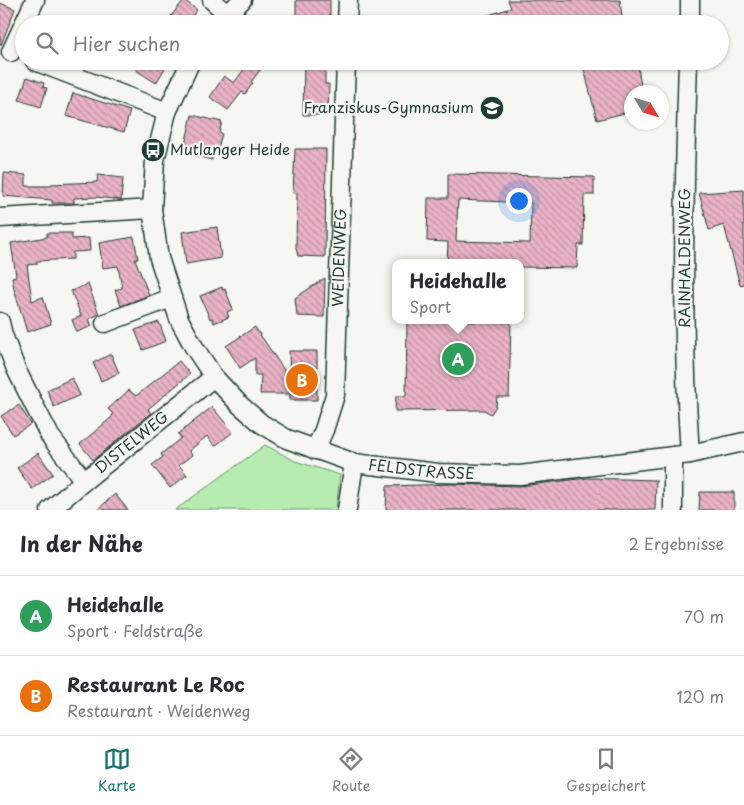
<!DOCTYPE html>
<html lang="de">
<head>
<meta charset="utf-8">
<style>
	:root { --surface:#fff; --page:#f7f7f7; --text:#2b2b33; --muted:#7c7c81; --line:#e1e1e2; --accent:#0f766e }
	body { margin:0; font-family:"Playpen Sans",sans-serif; background:var(--page); color:var(--text) }
	.compass { position:absolute; left:624px; top:85px; width:45px; height:45px; border-radius:50%; background:var(--surface); box-shadow:0 1px 4px #0004; rotate:128deg }
	.you { position:absolute; left:518px; top:200px; width:18px; height:18px; margin:-12px; border:4px solid #fff; border-radius:50%; background:#1a73e8; box-shadow:0 0 0 8px #1a73e833 }
	.badge { display:grid; place-items:center; width:32px; height:32px; border-radius:50%; background:var(--accent); color:#fff; font-size:16px; font-weight:700 }
	.pin { position:absolute; translate:-50% -50%; border:2px solid #fff; box-shadow:0 1px 5px #0006 }
	.popup { position:absolute; left:392px; top:259px; width:132px; height:65px; box-sizing:border-box; display:grid; place-content:center; border-radius:10px; background:var(--surface); filter:drop-shadow(0 1px 4px #0005); font-size:16px; white-space:nowrap; color:var(--muted) }
	.popup b { font-size:19px; color:var(--text) }
	.popup::after { content:''; position:absolute; left:50%; top:100%; margin-left:-10px; border:10px solid transparent; border-top-color:var(--surface) }
	.list { margin:0; padding:0; list-style:none }
	h2 { display:flex; justify-content:space-between; align-items:center; height:65px; margin:0; padding:0 20px; font-size:21px }
	h2 small { font-size:16px; font-weight:400; color:var(--muted) }
	.list li { display:grid; grid-template-columns:32px 1fr auto; gap:15px; align-items:center; box-sizing:border-box; height:80px; padding:0 20px; border-top:1px solid var(--line) }
	.list b { display:block; font-size:19px; white-space:nowrap }
	.list p { margin:0; font-size:16px; white-space:nowrap; color:var(--muted) }
	.list em { font-size:16px; font-style:normal; color:var(--muted) }
	.icon { flex:none; width:28px; height:28px; fill:none; stroke:currentColor; stroke-width:2; stroke-linecap:round; stroke-linejoin:round }
	.map { position:relative; flex:none; width:744px; height:510px; overflow:hidden }
	.search { position:absolute; background:var(--surface); box-shadow:0 1px 4px #0004; left:15px; right:15px; top:15px; height:55px; display:flex; align-items:center; gap:12px; box-sizing:border-box; padding:0 18px; border-radius:28px; color:var(--muted); font-size:19px }
	.sheet { height:225px; background:var(--surface) }
	nav { display:flex; justify-content:space-around; align-items:center; box-sizing:border-box; height:70px; border-top:1px solid var(--line); background:var(--surface); font-size:14px; color:var(--muted) }
	nav a { display:grid; justify-items:center; gap:2px }
	nav .on { color:var(--accent) }
	.map>svg:first-child { display:block }
	.green { fill:#b6ecaf; stroke:#6a9472 }
	.building { fill:url(#building-back-hatch); stroke:#1f3d34; fill-rule:evenodd }
	.lines { fill:none; stroke-linecap:round; stroke-linejoin:round }
	.street-casing { stroke:#1f3d34; stroke-width:21 }
	.street { stroke:#f6f6f2; stroke-width:18 }
	.labels { text-anchor:middle; stroke-width:4.5; stroke-linejoin:round; paint-order:stroke }
	.poi-label { font-size:15px; fill:#1f3d34; stroke:#f6f6f2; text-anchor:end }
	.street-label { font-size:15px; fill:#1f3d34; stroke:#f6f6f2 }
</style>
</head>
<body>
<div class="map">
<svg width="744" height="510" viewBox="0 0 744 510">
	<defs>
		<pattern id="building-back-hatch" width="6" height="6" patternUnits="userSpaceOnUse" patternTransform="scale(1.25)"><rect width="6" height="6" fill="#ebb3c7"/><path d="M-1 5l2 2M0 0l6 6M5-1l2 2" fill="none" stroke="#be93a2"/></pattern>
	</defs>
	<rect width="100%" height="100%" fill="#f6f6f2"/>
	<filter id="ink" filterUnits="userSpaceOnUse"><feTurbulence type="fractalNoise" baseFrequency=".02" numOctaves="2"/><feDisplacementMap in="SourceGraphic" scale="10" xChannelSelector="R" yChannelSelector="G"/><feConvolveMatrix kernelMatrix="1 2 1 2 8 2 1 2 1" color-interpolation-filters="sRGB"/></filter>
	<g filter="url(#ink)">
		<path class="green" d="M265 445 295 461 340 475 336 510H175Z"/>
		<path class="building" d="M184 0 197 10 186 24H182L171 16Z
			M296 0H330V19L296 18Z
			M508 0H620L623 24H470L469 21 511 8Z
			M0 3 15 9 1 45H0Z
			M142 61H154L165 68 156 83 136 70Z
			M250 61H267L251 82 253 83 245 94 242 92 228 110 210 97 224 76 234 83Z
			M304 61H325V84H329L328 115H303Z
			M582 61H637L642 92H632V111L597 120Z
			M27 77 44 83 43 87 47 88 41 107 19 100Z
			M73 93 130 111 124 132 66 116Z
			M192 115 222 122 219 133 222 134 217 152 214 151 212 160 183 153Z
			M295 149H326L325 257 298 256 296 248 297 193H293Z
			M4 173 26 175V186H51V184L97 182 98 175 123 178 121 200 96 197 74 198V203H52V200L3 196Z
			M448 174 594 177V195H584L583 245H578L577 268 520 267V263H447L448 242 427 241 428 198H448ZM458 200 531 203 530 243 456 241Z
			M744 190V284L740 285 724 225 709 230 699 193Z
			M217 227 221 258 186 264 182 232Z
			M47 233H72V239L89 238 90 251 73 252V259L37 261V264L27 265 32 301 43 297 51 324 27 332 14 289 12 277 16 276 11 243 47 237Z
			M134 237 138 259H135L149 295 121 306 115 290 122 288 118 266 103 268 99 243Z
			M325 278 324 317 297 316 295 298Z
			M88 284 99 314 89 319 92 326 77 332 72 320 81 316 71 291Z
			M222 287 223 290 225 289 233 309 227 312 229 317 214 323 212 318 210 319 200 296Z
			M407 321 511 322 509 397H497L496 406 491 414 484 410 395 411 396 396H406Z
			M159 322 166 341 143 350 135 330Z
			M255 327 290 379 289 351H317V400H290V394H260L261 375H255V358L240 368 226 346Z
			M111 354 119 373 101 381 93 363Z
			M179 361 190 374 148 409 151 413 93 460 80 444 112 417 113 414 108 409 129 390 136 396Z
			M72 378 80 395 54 407 47 390Z
			M19 405 31 424 13 435 1 416Z
			M212 407 233 432 215 446 207 436 189 451 192 455 179 465 187 475 170 488 152 465 163 457 161 454 181 438 178 434Z
			M38 453 53 474 32 489 17 468Z
			M587 478 656 480 655 510H386L387 486 454 484 520 486Z
			M700 492H734V510H699Z
			M115 494 128 510H97Z"/>
		<g class="lines">
			<g class="street-casing">
				<g id="street">
					<path d="M212 0 227 14"/>
					<path d="M218 24 242 0"/>
					<path d="M347 24 348 0"/>
					<path d="M690 24V0"/>
					<path d="M11 52 35 0"/>
					<path d="M35 61 167 112"/>
					<path id="s1" d="M191 61 167 112 155 160 152 209 159 258 179 319 194 347 214 377 240 405 262 424 287 439 354 463 438 473 520 475 690 454 744 442"/>
					<path d="M688 61C684 192 681 323 690 454"/>
					<path d="M0 218 152 209"/>
					<path d="M0 322 3 335 16 369 35 407 50 436 84 481"/>
					<path d="M105 323 171 298"/>
					<path id="s2" d="M315 450 324 430 335 395 346 61"/>
					<path d="M673 456V510"/>
					<path id="s3" d="M50 510 84 481 214 377"/>
					<path d="M347 510 354 463"/>
				</g>
			</g>
			<use href="#street" class="street"/>
		</g>
	</g>
	<defs>
		<g id="school-disc" transform="scale(1.25)"><circle r="9.5" fill="#1f3d34" stroke="#f6f6f2"/><path d="M0-5L7-2L0 1L-7-2ZM-4 1L0 2.5L4 1V4Q0 6-4 4Z" fill="#fff"/></g>
		<g id="bus-disc" transform="scale(1.25)"><circle r="9.5" fill="#1f3d34" stroke="#f6f6f2"/><path d="M-5-6H5V4H4V6H2V4H-2V6H-4V4H-5ZM-3.5-4V0h7V-4ZM-3.5 1.2v1.5H-2V1.2ZM2 1.2v1.5H3.5V1.2Z" fill="#fff"/></g>
	</defs>
	<g fill-rule="evenodd">
		<use href="#school-disc" x="492" y="108"/>
		<use href="#bus-disc" x="153" y="150"/>
	</g>
	<g class="labels">
		<g class="poi-label">
			<text x="474" y="113">Franziskus-Gymnasium</text>
			<text x="170" y="155" text-anchor="start">Mutlanger Heide</text>
		</g>
		<g class="street-label">
			<text dy="5" stroke="none"><textPath href="#s2" startOffset="196">WEIDENWEG</textPath></text>
			<text transform="translate(685 258) rotate(-90)" y="5">RAINHALDENWEG</text>
			<text dy="5" stroke="none"><textPath href="#s3" startOffset="106">DISTELWEG</textPath></text>
			<text dy="5" stroke="none"><textPath href="#s1" startOffset="572">FELDSTRASSE</textPath></text>
		</g>
	</g>
</svg>
<svg class="compass" viewBox="-18 -18 36 36"><path d="M0-13l5 13h-10z" fill="#e53935"/><path d="M0 13l5-13h-10z" fill="#7c7c81"/></svg>
<div class="you"></div>
<div class="pin badge" style="left:458px;top:359px;background:#2e9e5b">A</div>
<div class="popup"><b>Heidehalle</b>Sport</div>
<div class="pin badge" style="left:302px;top:380px;background:#e8710a">B</div>
<div class="search"><svg class="icon" aria-label="search" viewBox="0 0 24 24"><circle cx="10" cy="10" r="6"/><path d="M15 15l6 6"/></svg>Hier suchen</div>
</div>
<section class="sheet">
<h2>In der Nähe<small>2 Ergebnisse</small></h2>
<ul class="list">
<li><span class="badge" style="background:#2e9e5b">A</span><div><b>Heidehalle</b><p>Sport · Feldstraße</p></div><em>70 m</em></li>
<li><span class="badge" style="background:#e8710a">B</span><div><b>Restaurant Le Roc</b><p>Restaurant · Weidenweg</p></div><em>120 m</em></li>
</ul>
</section>
<nav>
<a class="on"><svg class="icon" aria-label="map" viewBox="0 0 24 24"><path d="M3 6l6-2 6 2 6-2v14l-6 2-6-2-6 2zM9 4v14M15 6v14"/></svg>Karte</a>
<a><svg class="icon" aria-label="directions" viewBox="0 0 24 24"><path d="M12 3l9 9-9 9-9-9zM9 14v-3h6M13 9l2 2-2 2"/></svg>Route</a>
<a><svg class="icon" aria-label="saved" viewBox="0 0 24 24"><path d="M7 4h10v16l-5-4-5 4z"/></svg>Gespeichert</a>
</nav>
</body>
</html>
